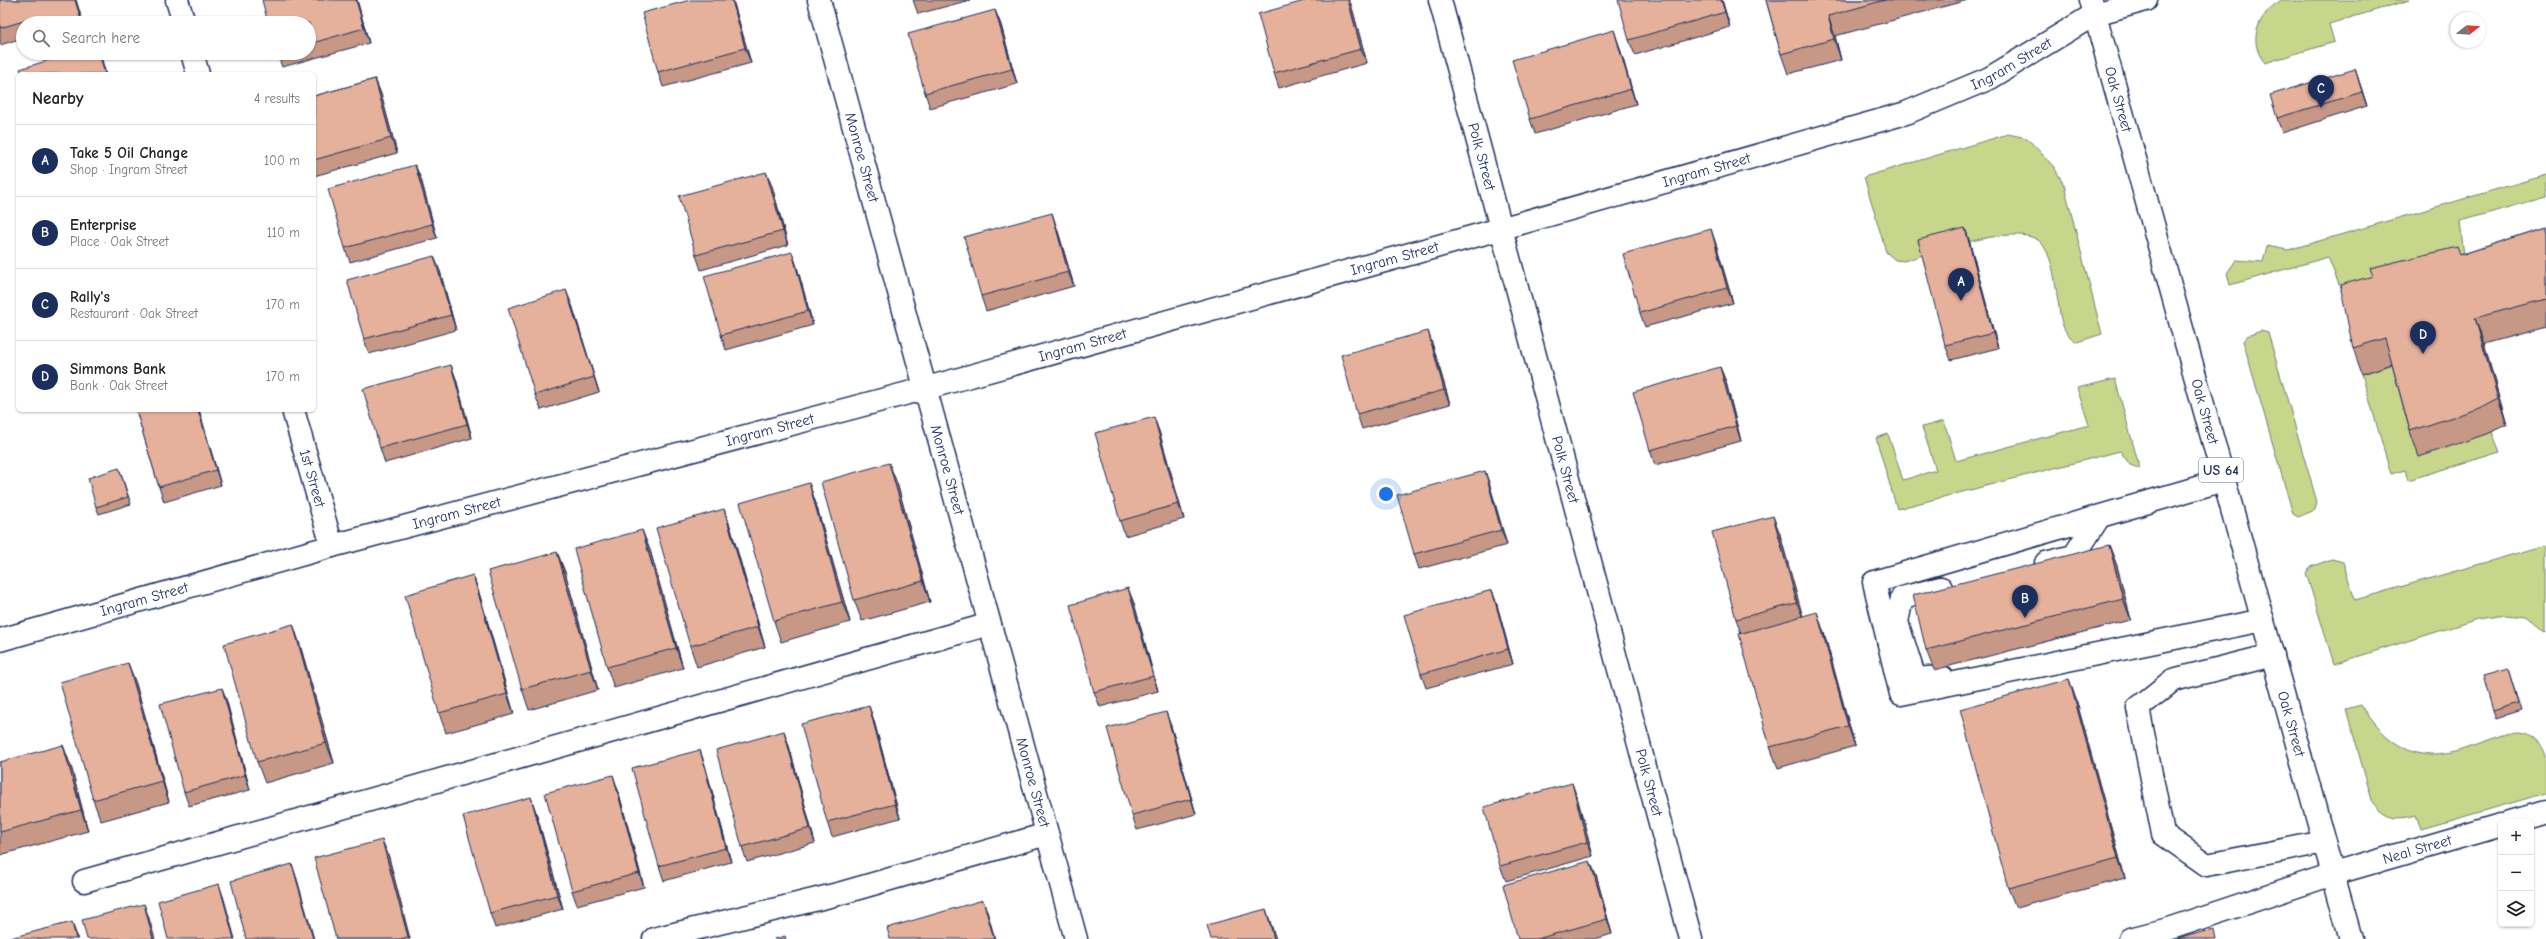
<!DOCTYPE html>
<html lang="en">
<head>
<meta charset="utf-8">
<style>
	:root { --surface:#fff; --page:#f2f2f2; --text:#222; --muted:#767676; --line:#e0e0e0; --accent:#1b2f5e }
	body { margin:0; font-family:"Comic Neue",sans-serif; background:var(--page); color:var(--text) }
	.controls { position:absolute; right:12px; bottom:12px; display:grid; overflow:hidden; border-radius:6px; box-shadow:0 1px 3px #0004 }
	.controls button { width:36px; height:36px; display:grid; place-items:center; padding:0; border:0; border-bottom:1px solid var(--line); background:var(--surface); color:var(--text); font:20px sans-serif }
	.compass { position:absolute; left:2450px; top:12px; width:36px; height:36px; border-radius:50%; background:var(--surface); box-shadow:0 1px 3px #0004; rotate:73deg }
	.you { position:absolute; left:1386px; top:494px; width:14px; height:14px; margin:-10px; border:3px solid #fff; border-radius:50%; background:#1a73e8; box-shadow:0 0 0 6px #1a73e833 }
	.badge { display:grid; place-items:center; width:26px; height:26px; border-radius:50%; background:var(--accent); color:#fff; font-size:13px; font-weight:700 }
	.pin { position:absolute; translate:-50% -33px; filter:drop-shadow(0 1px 2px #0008) }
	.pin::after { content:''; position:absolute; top:21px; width:14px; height:12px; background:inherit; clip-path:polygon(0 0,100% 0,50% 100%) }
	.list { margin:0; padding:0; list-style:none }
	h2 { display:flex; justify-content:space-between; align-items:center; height:52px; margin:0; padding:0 16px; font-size:17px }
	h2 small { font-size:13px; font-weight:400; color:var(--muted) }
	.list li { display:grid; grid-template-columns:26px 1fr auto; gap:12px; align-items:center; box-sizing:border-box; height:72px; padding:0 16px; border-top:1px solid var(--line) }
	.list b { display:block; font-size:15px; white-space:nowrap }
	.list p { margin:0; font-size:13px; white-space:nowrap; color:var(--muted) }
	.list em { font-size:13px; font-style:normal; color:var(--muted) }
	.icon { flex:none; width:22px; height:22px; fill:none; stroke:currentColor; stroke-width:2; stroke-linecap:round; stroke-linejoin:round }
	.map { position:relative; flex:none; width:2546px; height:939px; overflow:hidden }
	.search { position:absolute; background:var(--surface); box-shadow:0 1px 3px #0004; left:16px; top:16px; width:300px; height:44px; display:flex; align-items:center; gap:10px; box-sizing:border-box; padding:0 14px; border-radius:22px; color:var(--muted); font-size:15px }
	.panel { position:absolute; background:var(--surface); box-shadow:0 1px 3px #0004; left:16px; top:72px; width:300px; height:340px; border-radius:6px }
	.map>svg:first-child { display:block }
	.green { fill:#c7d68a; stroke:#718274 }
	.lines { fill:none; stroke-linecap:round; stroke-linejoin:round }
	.minor-casing { stroke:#1b2f5e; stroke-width:25 }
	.highway-casing { stroke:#1b2f5e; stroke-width:25 }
	.minor { stroke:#fff; stroke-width:22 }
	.highway { stroke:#fff; stroke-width:22 }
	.wall { fill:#c69885; stroke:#1b2f5e }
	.shaded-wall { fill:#a17c6c; stroke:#1b2f5e }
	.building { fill:#e6b19b; stroke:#1b2f5e }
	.labels { text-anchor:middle; stroke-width:3; stroke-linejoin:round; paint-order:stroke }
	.shield { fill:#fff; stroke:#5f6d8e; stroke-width:1 }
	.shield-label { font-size:14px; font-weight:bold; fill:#1b2f5e }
	.street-label { font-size:15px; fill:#1b2f5e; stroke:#fff }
</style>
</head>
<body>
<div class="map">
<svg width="2546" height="939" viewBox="0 0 2546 939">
	<rect width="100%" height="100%" fill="#fff"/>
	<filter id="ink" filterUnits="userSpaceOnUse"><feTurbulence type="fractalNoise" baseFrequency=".025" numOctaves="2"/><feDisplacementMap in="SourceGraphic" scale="8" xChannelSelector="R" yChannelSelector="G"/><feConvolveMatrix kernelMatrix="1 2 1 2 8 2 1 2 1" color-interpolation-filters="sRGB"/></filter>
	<g filter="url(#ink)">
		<path class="green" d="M2282 0H2410L2329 24 2334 42 2265 63C2246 41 2259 12 2282 0Z
			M2008 134 2027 138 2054 167 2064 185 2102 334 2077 342C2063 334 2061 322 2059 307 2055 287 2055 263 2043 245 2025 218 1931 253 1904 261L1895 260 1886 252 1864 177Z
			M2546 175V197L2460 221 2466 273 2349 310 2328 257 2230 285 2227 273 2236 260 2263 262 2267 246 2288 250Z
			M2261 331 2268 333 2317 502 2315 510 2298 517 2293 514 2243 341 2247 336Z
			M2394 364 2492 432 2500 452 2408 480 2405 470 2391 474 2362 374Z
			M2115 379 2140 469 2130 465 2120 451 1897 509 1876 438 1888 434 1903 480 1936 470 1922 427 1944 421 1956 461 2089 425 2077 388Z
			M2546 545V631L2524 617 2505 615 2478 619 2334 664 2306 573 2310 567 2332 559 2343 562 2355 600Z
			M2361 705C2376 729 2400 754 2430 755 2453 756 2477 744 2498 738 2504 736 2512 731 2518 731 2534 732 2543 745 2546 759 2546 770 2546 782 2546 793L2421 829 2416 815C2395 821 2384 818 2372 800L2346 709Z"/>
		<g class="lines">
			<g class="minor-casing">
				<g id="minor">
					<path d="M177 0 184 23"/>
					<path id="s1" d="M819 0 1076 939"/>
					<path id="s2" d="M1440 0 1691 939"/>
					<path d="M192 53 198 74"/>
					<path id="s3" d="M293 410 332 546"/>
					<path d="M2224 480 1874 582 1901 694 2263 620"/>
					<path d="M2046 563 2074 556 2099 517"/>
					<path d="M1941 588 1902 598 1897 622 1915 679 1942 677"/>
					<path id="s4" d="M0 640 332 546 927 388 1500 229 1906 113 1990 78 2095 14 2146 0"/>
					<path d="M2273 655 2173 680 2138 708 2163 834 2207 865 2324 842"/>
					<path d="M2511 822 2546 812"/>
					<path d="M84 881 990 624"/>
					<path d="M654 939 838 894 1047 834"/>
					<path id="s5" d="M2130 939 2165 930 2333 874 2501 825"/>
				</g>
			</g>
			<g class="highway-casing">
				<g id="highway">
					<path id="s6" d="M2091 0 2351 939"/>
				</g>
			</g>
			<use href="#minor" class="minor"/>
			<use href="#highway" class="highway"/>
		</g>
		<path class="wall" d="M0 0H76L83 23H23V38L0 45Z
			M357 0 369 43 282 67 277 53H309V23Z
			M913 0H970L918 14Z
			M1722 0 1730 27 1635 55 1629 40Z
			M1766 0H1968L1835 36 1841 60 1788 74 1781 54Z
			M734 4 751 63 663 87 658 72Z
			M1351 4 1367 63 1279 88 1274 73Z
			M995 10 1001 25 1017 84 930 108 925 93Z
			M1619 45 1636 104 1535 134 1530 119Z
			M38 53H49L39 56Z
			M2355 69 2367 106 2282 133 2277 118Z
			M375 79 381 94 397 153 314 176V96Z
			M415 165 421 179 437 238 350 262 345 248Z
			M772 186 788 245 701 270 696 255Z
			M2546 227V327L2484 344 2507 425 2492 432 2419 457 2410 431 2392 364 2362 374 2353 348 2460 255Z
			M1057 228 1074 286 986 311 981 296Z
			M1965 228 1970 243 1998 348 1951 360 1945 345Z
			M1716 244 1733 303 1645 327 1640 313Z
			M792 252 797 267 813 325 726 350 721 335Z
			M440 271 456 330 369 354 364 339Z
			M572 305 599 392 541 410 535 395Z
			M1433 346 1450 404 1362 429 1357 414Z
			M451 365 456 379 472 438 385 463 380 448Z
			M1720 367 1726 382 1741 441 1655 465 1650 450Z
			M136 410H199L221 485 164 502 159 487Z
			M1159 431 1184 519 1125 536 1120 521Z
			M119 468 131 504 99 514 96 507Z
			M1485 471 1490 486 1507 545 1419 569 1414 554Z
			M809 483 816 504 850 622 781 642 774 621Z
			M897 483 930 602 862 621 854 600Z
			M724 509 731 529 765 647 697 667 690 646Z
			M1779 531 1802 616 1824 633 1855 746 1778 768 1770 747 1741 633 1736 619Z
			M2109 545 2117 566 2131 620 1934 670 1926 650Z
			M650 550 683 668 614 688 607 667Z
			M557 552 565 572 598 690 529 710 522 689Z
			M473 575 480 596 514 714 446 733 439 713Z
			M1492 590 1497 605 1513 664 1426 688 1421 674Z
			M1134 603 1158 691 1100 707 1094 692Z
			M293 624 300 645 334 763 265 783 257 762Z
			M128 663 136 684 169 802 101 821 93 800Z
			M2508 669 2521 711 2496 719 2493 711Z
			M222 688 227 702 250 790 189 806 184 792Z
			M2076 699 2125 878 2016 908 2008 888Z
			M869 706 874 721 900 818 832 837 827 822Z
			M1171 726 1196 814 1137 830 1132 815Z
			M784 731 789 746 815 843 747 862 742 847Z
			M0 762 71 766 88 831 0 855Z
			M705 765 731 862 664 881 659 866Z
			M618 790 644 887 577 905 572 891Z
			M1577 797 1593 856 1506 881 1500 866Z
			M536 812 563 909 495 928 490 913Z
			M388 854 410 939H336Z
			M1596 875 1612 934 1595 939H1518Z"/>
		<path class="shaded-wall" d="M75 0H76L83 23H82Z
			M356 0H357L369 43 364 28Z
			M732 0H733L734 4 751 63 745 48Z
			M1348 0H1349L1351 4 1367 63 1361 49Z
			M1721 0H1722L1730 27Z
			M995 10 1001 25 1017 84 1012 69Z
			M1828 16 1835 36 1841 60 1834 39Z
			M1614 30 1619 45 1636 104 1631 89Z
			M99 53 102 60 106 74H105Z
			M2355 69 2360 84 2367 106 2362 92Z
			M375 79 381 94 397 153 391 138Z
			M415 165 421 179 437 238 432 224Z
			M766 172 772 186 788 245 783 231Z
			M1052 213 1057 228 1074 286 1068 272Z
			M1965 228 1970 243 1998 348 1993 333Z
			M1711 229 1716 244 1733 303 1727 288Z
			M792 252 797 267 813 325 808 311Z
			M434 256 440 271 456 330 451 315Z
			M566 290 572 305 599 392 594 377Z
			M2475 318 2484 344 2507 425 2498 399Z
			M1428 331 1433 346 1450 404 1444 390Z
			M451 365 456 379 472 438 467 424Z
			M1720 367 1726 382 1741 441 1736 426Z
			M198 410H199L221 485 216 470Z
			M1154 417 1159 431 1184 519 1178 504Z
			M889 463 897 483 930 602 923 581Z
			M1485 471 1490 486 1507 545 1501 530Z
			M809 483 816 504 850 622 842 602Z
			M724 509 731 529 765 647 758 627Z
			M1773 516 1779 531 1803 617 1797 603Z
			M642 530 650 550 683 668 676 648Z
			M2109 545 2117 566 2131 620 2123 599Z
			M557 552 565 572 598 690 591 670Z
			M473 575 480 596 514 714 507 694Z
			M1128 588 1134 603 1158 691 1153 676Z
			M1492 590 1497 605 1513 664 1508 649Z
			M1817 612 1824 633 1855 746 1848 726Z
			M293 624 300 645 334 763 326 743Z
			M128 663 136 684 169 802 162 781Z
			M2069 679 2076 699 2125 878 2118 858Z
			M222 688 227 702 250 790 245 775Z
			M869 706 874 721 900 818 895 804Z
			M1166 712 1171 726 1196 814 1191 799Z
			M784 731 789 746 815 843 810 828Z
			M63 745 71 766 88 831 81 810Z
			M700 750 705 765 731 862 726 848Z
			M613 775 618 790 644 887 639 873Z
			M1572 783 1577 797 1593 856 1587 842Z
			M531 797 536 812 563 909 557 895Z
			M382 840 388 854 410 939H409L408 937Z
			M1590 861 1596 875 1612 934 1607 919Z
			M292 864 297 879 314 939H313Z
			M219 884 224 899 235 939H234Z
			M983 900 988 914 995 939H994Z
			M144 904 149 918 155 939H153Z
			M1266 909 1276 939H1274Z
			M72 922 78 939H76Z"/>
		<path class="building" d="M0 0H75L82 23H28L27 20 0 28Z
			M262 0H356L364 28 309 44V23H268Z
			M690 0H732L745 48 658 72 642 13Z
			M1308 0H1348L1361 49 1274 73 1258 14Z
			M1618 0H1721L1725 12 1629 40Z
			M1766 0H1885L1828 16 1834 39 1781 54Z
			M995 10 1012 69 925 93 908 34Z
			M1614 30 1631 89 1530 119 1512 60Z
			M72 53H99L105 74H22L20 69Z
			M2355 69 2362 92 2277 118 2270 95Z
			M375 79 391 138 314 160V96Z
			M415 165 432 224 345 248 328 189Z
			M766 172 783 231 696 255 679 196Z
			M1052 213 1068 272 981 296 964 237Z
			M2546 227V299L2475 318 2498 399 2483 407 2410 431 2385 338 2353 348 2340 285 2373 276 2370 268 2457 247 2460 255Z
			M1965 228 1993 333 1945 345 1918 240Z
			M1711 229 1727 288 1640 313 1623 254Z
			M792 252 808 311 721 335 704 276Z
			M434 256 451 315 364 339 347 280Z
			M566 290 594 377 535 395 508 308Z
			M1428 331 1444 390 1357 414 1341 355Z
			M451 365 467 424 380 448 363 389Z
			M1720 367 1736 426 1650 450 1633 392Z
			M136 410H198L216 470 159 487Z
			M1154 417 1178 504 1120 521 1095 433Z
			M889 463 923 581 854 600 821 482Z
			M119 468 128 497 96 507 88 478Z
			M1485 471 1501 530 1414 554 1397 495Z
			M809 483 842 602 774 621 740 503Z
			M724 509 758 627 690 646 656 528Z
			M1773 516 1797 603 1736 619 1712 532Z
			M642 530 676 648 607 667 574 549Z
			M2109 545 2123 599 1926 650 1913 595Z
			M557 552 591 670 522 689 488 571Z
			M473 575 507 694 439 713 405 595Z
			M1128 588 1153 676 1094 692 1070 605Z
			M1492 590 1508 649 1421 674 1404 615Z
			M1817 612 1848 726 1770 747 1739 634Z
			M293 624 326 743 257 762 224 644Z
			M128 663 162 781 93 800 60 682Z
			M2508 669 2518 703 2493 711 2483 676Z
			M2069 679 2118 858 2008 888 1960 709Z
			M222 688 245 775 184 792 160 704Z
			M869 706 895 804 827 822 801 724Z
			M1166 712 1191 799 1132 815 1107 728Z
			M784 731 810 828 742 847 716 750Z
			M63 745 81 810 0 832V762Z
			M700 750 726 848 659 866 632 768Z
			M613 775 639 873 572 891 545 793Z
			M1572 783 1587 842 1500 866 1484 807Z
			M531 797 557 895 490 913 463 816Z
			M382 840 408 937 400 939H336L314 858Z
			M1590 861 1607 919 1537 939H1518L1503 885Z
			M292 864 313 939H246L231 881Z
			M219 884 234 939H168L158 901Z
			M983 900 994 939H890L887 928Z
			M144 904 153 939H87L82 920Z
			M1266 909 1274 939H1211L1207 925Z
			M72 922 76 939H10V938Z
			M2214 929 2216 939H2177Z
			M785 936 786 939H775Z"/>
	</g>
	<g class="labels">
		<rect class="shield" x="2199" y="458" width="44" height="24" rx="3"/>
		<g class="shield-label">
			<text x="2221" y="475">US 64</text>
		</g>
		<g class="street-label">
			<text dy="5" stroke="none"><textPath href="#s4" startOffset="2094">Ingram Street</textPath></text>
			<text dy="5" stroke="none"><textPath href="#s6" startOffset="103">Oak Street</textPath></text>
			<text dy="5" stroke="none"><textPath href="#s1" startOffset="163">Monroe Street</textPath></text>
			<text dy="5" stroke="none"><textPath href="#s2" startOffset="162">Polk Street</textPath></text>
			<text dy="5" stroke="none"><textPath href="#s4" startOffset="1770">Ingram Street</textPath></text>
			<text dy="5" stroke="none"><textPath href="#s4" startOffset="1446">Ingram Street</textPath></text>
			<text dy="5" stroke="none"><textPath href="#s4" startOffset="1122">Ingram Street</textPath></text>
			<text dy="5" stroke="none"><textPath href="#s6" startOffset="427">Oak Street</textPath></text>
			<text dy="5" stroke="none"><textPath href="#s4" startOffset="798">Ingram Street</textPath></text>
			<text dy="5" stroke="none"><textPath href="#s1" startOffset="487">Monroe Street</textPath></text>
			<text dy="5" stroke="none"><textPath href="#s2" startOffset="486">Polk Street</textPath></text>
			<text dy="5" stroke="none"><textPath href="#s3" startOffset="71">1st Street</textPath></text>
			<text dy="5" stroke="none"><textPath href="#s4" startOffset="474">Ingram Street</textPath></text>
			<text dy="5" stroke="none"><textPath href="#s4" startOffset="150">Ingram Street</textPath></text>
			<text dy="5" stroke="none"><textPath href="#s6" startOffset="751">Oak Street</textPath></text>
			<text dy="5" stroke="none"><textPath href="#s1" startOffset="811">Monroe Street</textPath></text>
			<text dy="5" stroke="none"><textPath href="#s2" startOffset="810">Polk Street</textPath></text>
			<text dy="5" stroke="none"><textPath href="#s5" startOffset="301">Neal Street</textPath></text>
		</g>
	</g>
</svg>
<div class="controls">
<button>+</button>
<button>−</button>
<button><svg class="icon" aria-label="layers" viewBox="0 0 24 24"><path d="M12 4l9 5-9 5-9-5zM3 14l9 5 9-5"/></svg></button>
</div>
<svg class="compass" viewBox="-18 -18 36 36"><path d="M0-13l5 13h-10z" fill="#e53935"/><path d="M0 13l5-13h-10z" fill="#767676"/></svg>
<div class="you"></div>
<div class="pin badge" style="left:1961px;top:301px">A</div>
<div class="pin badge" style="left:2025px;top:618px">B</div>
<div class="pin badge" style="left:2321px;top:108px">C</div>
<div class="pin badge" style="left:2423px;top:354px">D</div>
<div class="search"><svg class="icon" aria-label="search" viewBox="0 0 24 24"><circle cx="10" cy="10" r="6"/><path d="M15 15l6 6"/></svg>Search here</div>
<section class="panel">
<h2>Nearby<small>4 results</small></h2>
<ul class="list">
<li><span class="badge">A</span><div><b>Take 5 Oil Change</b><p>Shop · Ingram Street</p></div><em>100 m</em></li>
<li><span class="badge">B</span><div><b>Enterprise</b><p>Place · Oak Street</p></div><em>110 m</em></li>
<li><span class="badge">C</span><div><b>Rally's</b><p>Restaurant · Oak Street</p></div><em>170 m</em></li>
<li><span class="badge">D</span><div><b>Simmons Bank</b><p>Bank · Oak Street</p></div><em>170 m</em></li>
</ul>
</section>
</div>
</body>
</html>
